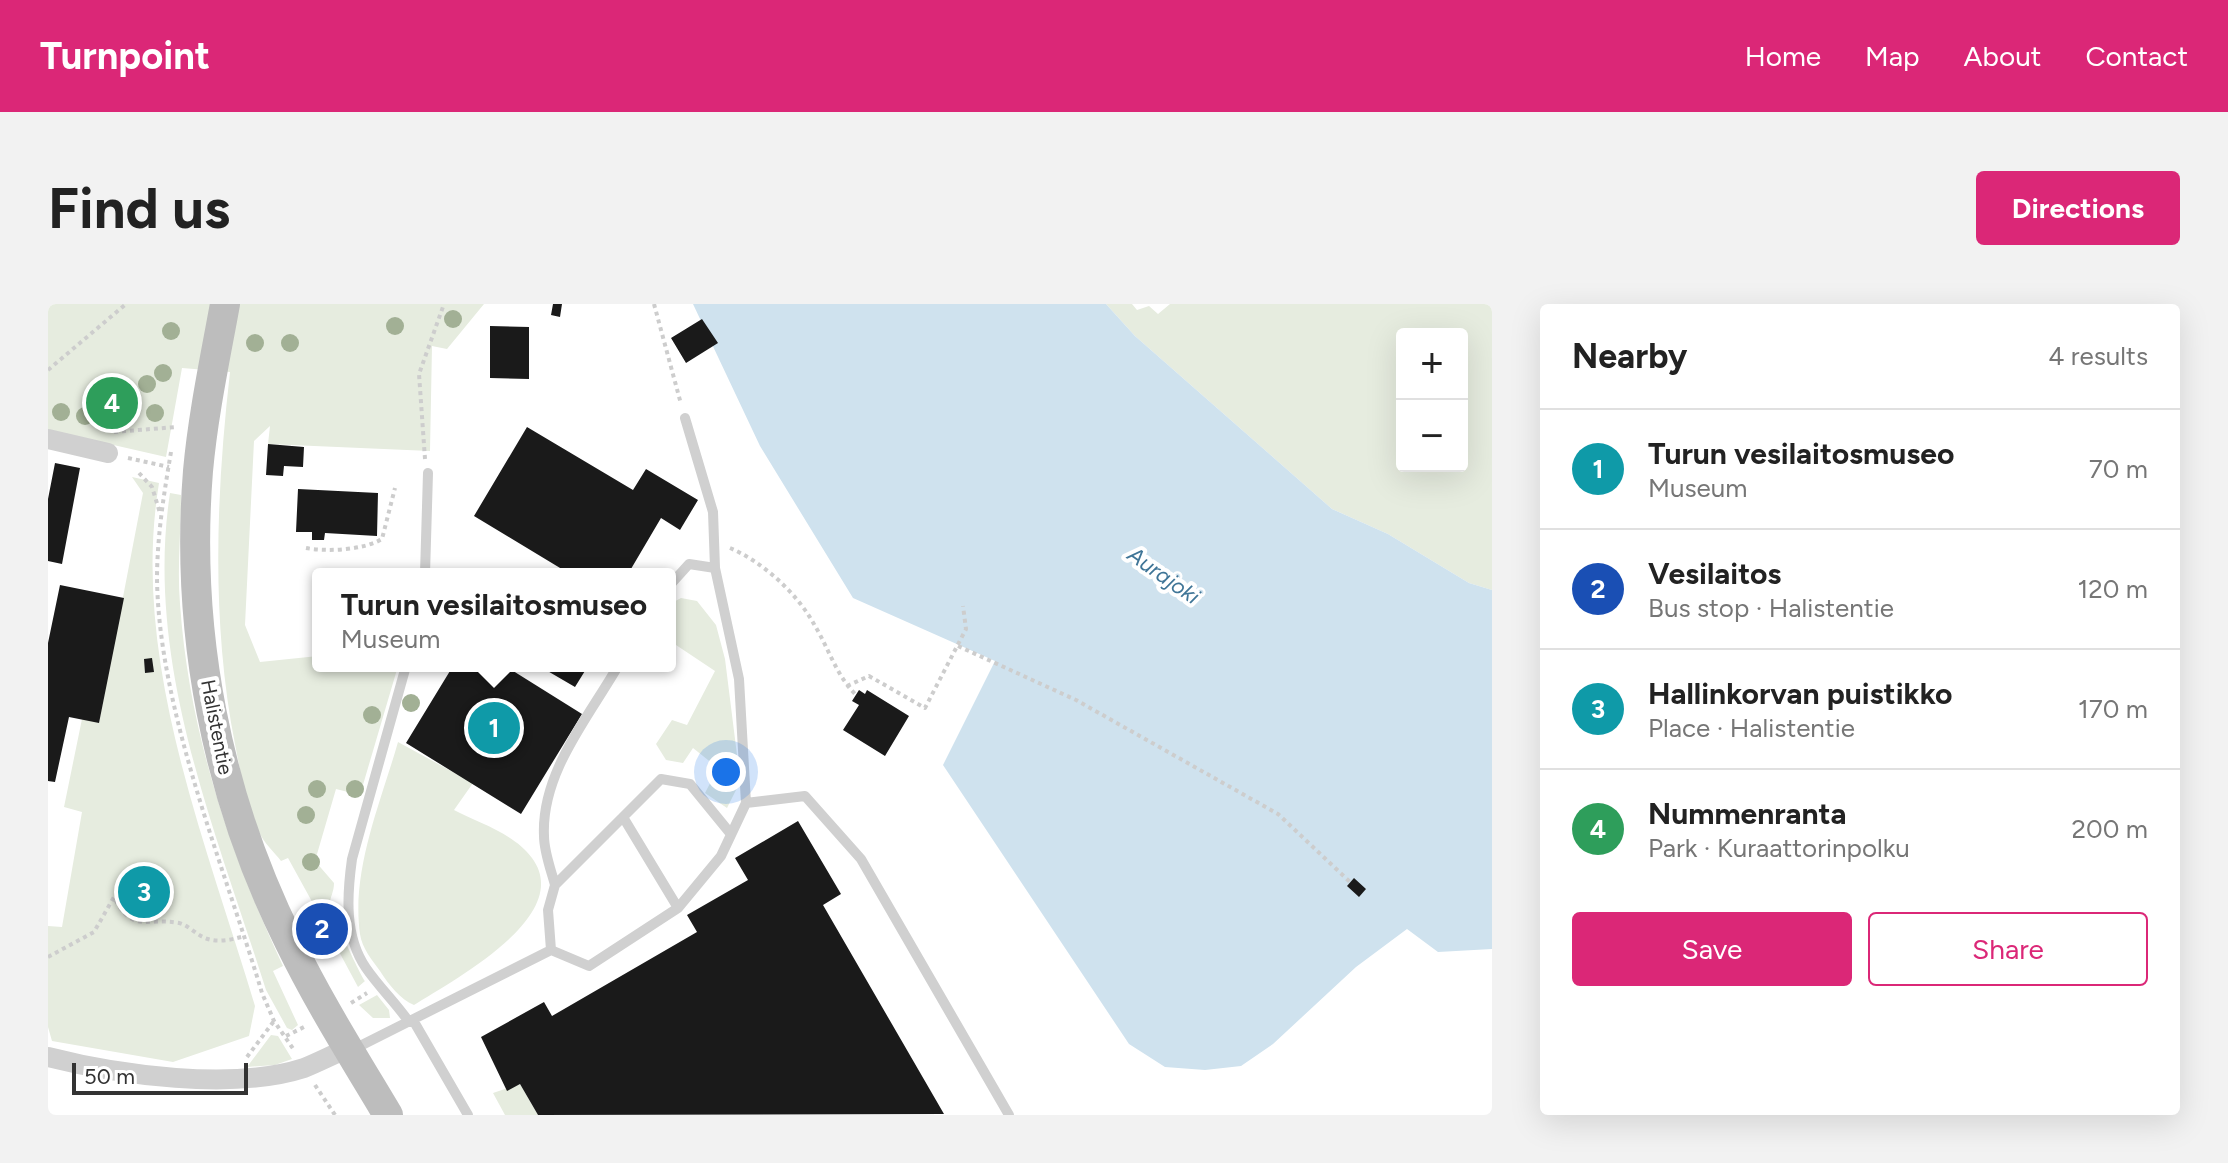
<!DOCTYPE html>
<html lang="en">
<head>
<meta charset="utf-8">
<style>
	:root { --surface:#fff; --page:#f2f2f2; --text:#222; --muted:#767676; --line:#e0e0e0; --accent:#db2777 }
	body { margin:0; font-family:Figtree,sans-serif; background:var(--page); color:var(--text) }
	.controls { position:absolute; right:24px; top:24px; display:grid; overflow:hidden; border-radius:8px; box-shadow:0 8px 32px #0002 }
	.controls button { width:72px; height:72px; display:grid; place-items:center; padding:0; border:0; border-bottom:2px solid var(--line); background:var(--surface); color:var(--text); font:40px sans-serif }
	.scale { position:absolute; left:24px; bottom:20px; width:176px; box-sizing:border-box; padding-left:8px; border:4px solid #333; border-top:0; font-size:22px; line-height:28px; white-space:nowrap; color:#333; -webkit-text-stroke:6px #fff; paint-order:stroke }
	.you { position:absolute; left:678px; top:468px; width:28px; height:28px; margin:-20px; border:6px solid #fff; border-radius:50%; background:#1a73e8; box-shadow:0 0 0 12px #1a73e833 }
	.badge { display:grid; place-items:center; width:52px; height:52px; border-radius:50%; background:var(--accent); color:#fff; font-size:26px; font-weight:700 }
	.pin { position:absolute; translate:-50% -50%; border:4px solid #fff; box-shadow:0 2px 8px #0006 }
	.popup { position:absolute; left:264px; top:264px; width:364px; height:104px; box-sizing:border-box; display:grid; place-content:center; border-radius:8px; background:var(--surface); filter:drop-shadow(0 2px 6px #0005); font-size:26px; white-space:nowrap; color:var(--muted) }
	.popup b { font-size:30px; color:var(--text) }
	.popup::after { content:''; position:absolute; left:50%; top:100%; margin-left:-16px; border:16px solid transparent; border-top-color:var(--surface) }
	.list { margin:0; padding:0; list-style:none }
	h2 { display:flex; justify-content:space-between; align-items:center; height:104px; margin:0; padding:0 32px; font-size:34px }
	h2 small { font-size:26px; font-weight:400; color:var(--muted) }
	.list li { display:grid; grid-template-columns:52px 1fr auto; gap:24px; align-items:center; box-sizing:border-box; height:120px; padding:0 32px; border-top:2px solid var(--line) }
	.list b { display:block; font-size:30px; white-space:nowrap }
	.list p { margin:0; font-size:26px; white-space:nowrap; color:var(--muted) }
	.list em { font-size:26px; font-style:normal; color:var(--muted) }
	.actions { display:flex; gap:16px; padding:24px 32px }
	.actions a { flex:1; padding:18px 0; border:2px solid var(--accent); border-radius:8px; text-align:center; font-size:28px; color:var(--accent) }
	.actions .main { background:var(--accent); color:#fff }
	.map { position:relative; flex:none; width:1444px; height:811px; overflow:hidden; border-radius:8px }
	header { display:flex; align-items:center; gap:48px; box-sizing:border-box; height:112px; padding:0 40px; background:var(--accent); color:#fff }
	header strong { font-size:38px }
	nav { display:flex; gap:44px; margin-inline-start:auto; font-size:28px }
	.intro { display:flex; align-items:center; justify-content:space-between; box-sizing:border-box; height:192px; padding:0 48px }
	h1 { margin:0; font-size:56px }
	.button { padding:20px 36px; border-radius:8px; background:var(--accent); color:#fff; font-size:28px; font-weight:700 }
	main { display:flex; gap:48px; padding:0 48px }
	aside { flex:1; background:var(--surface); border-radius:8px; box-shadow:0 8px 32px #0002 }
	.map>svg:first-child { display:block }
	.green { fill:#e6ecdf; fill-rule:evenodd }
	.water { fill:#cfe2ee }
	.building { fill:#1a1a1a }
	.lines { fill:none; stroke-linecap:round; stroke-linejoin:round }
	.path { stroke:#cdcdcd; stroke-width:4; stroke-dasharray:4 4; stroke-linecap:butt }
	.lane { stroke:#d0d0d0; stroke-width:10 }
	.street { stroke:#d0d0d0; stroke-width:20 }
	.secondary { stroke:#bdbdbd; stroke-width:30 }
	.tree { fill:#a2b095 }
	.labels { text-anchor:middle; stroke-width:8; stroke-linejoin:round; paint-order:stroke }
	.street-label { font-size:20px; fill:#333; stroke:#fff }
	.water-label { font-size:22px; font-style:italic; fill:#3f7597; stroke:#fff }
</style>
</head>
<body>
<header>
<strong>Turnpoint</strong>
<nav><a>Home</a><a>Map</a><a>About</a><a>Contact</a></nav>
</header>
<div class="intro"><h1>Find us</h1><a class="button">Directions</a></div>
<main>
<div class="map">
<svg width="1444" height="811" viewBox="0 0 1444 811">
	<rect width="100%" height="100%" fill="#fff"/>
	<path class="green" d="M0 0H436L399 45 384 42 382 147 220 140 222 122 206 137 197 321 212 358 270 352V362H350L312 491 288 485 267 557 286 579C286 589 281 594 282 603 283 607 313 673 317 677L310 683 281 629 287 625 280 611 273 614 240 554 233 557C226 548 216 539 211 528 197 500 193 470 187 440 163 318 168 191 182 68L134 64 118 153 0 126Z
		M1058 0H1084L1089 6 1101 2 1110 10 1122 0H1444V286L1421 279 1340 230 1284 205 1087 32ZM1354 30H1414V162H1354Z
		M84 173 111 179C82 355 157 535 207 702L201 732 125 758 4 737 0 723V622L14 623 34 508 16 503 34 415 51 418 95 189Z
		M122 189 133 191C133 227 129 264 132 300 141 428 181 546 235 662L225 667 250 721 244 726 239 724 218 686C168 527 96 359 122 189Z
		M633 294 649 297 668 321 677 355 690 459 689 484 679 504 657 489 670 464 645 444 635 459 618 456 608 440 624 416 639 421 667 367 622 337V300Z
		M350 438 425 479 406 506C431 519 467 530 484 554 527 612 405 676 366 701 352 695 341 681 332 667 324 656 314 644 312 630 303 566 333 498 350 438Z
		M329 691 341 706 342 714H325L311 701Z
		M223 731 230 732 244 755 227 761 199 763Z
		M472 780 490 811H457L445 789Z"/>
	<path class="water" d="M645 0H1058L1087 32 1284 205 1340 230 1421 279 1444 286V645L1390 648 1359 625 1308 663 1225 740 1193 762 1157 766 1117 763 1081 740 895 461 947 357 805 294 712 142Z"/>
	<path class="building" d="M505 0H514L512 13 503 11Z
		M654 15 670 39 638 59 623 34Z
		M442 22 481 23V75L442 74Z
		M479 123 585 186 598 165 650 196 632 226 613 214 580 270H522L426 212Z
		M220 140 256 143 255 163 236 162 235 172 218 171Z
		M7 159 32 164 14 260 0 257V195Z
		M250 185 330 189 329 232 277 229 276 236H264V228H248Z
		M12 281 76 294 51 419 21 413 7 478 0 477V339Z
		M104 354 106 368 97 369 96 355Z
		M405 362H457L534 410 473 510 358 439Z
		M491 362H540L527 383Z
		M811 386 817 390 819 386 861 412 837 452 795 426 811 401 804 397Z
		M750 517 793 590 775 601 896 810 490 811 472 780 459 787 433 733 496 698 504 712 649 628 639 611 700 576 687 554Z
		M1306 574 1318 585 1311 593 1299 582Z"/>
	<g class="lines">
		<path class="path" d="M606 0 633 100
			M0 66 78 0
			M66 128 128 123
			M123 148C116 189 109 233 109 275 111 407 176 562 214 689L226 717 246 746
			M80 154 121 163
			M377 155 371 70 396 0
			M91 169 104 183 112 209
			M258 244C279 248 316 246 334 235L347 184
			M682 244C715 258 750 290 767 322 781 345 788 371 808 391
			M910 342 1028 396 1230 510 1302 578
			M799 382 821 372 877 404 918 325 915 302
			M0 653 46 628 66 593C84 630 98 613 131 619 139 621 146 628 153 632 167 640 182 636 197 632
			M303 699 319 689
			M238 732 256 723
			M199 753 226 717
			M267 781 287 811"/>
		<path class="lane" d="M377 270 380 169
			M622 281 641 260 667 264
			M358 362 304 555C299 591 296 632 318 664 331 683 348 699 361 718
			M698 499 757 492 813 555 961 811
			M575 513 630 604
			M507 581C503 566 496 548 496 532 493 469 540 414 570 362
			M503 646 500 606 507 581 613 475 642 480 682 529
			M365 716 420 811
			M306 745 503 646 541 662 630 604 673 552 698 499 691 375 667 264 665 208 637 114"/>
		<path class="street" d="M0 135 60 149
			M0 753C70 771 185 787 256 764 271 758 286 750 301 744"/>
		<path class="secondary" d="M177 0C167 55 155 111 150 167 137 329 169 492 241 637 270 697 306 754 340 811"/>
	</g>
	<g class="tree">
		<circle cx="405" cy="15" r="9"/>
		<circle cx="347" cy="22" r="9"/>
		<circle cx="123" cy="27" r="9"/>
		<circle cx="207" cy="39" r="9"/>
		<circle cx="242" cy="39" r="9"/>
		<circle cx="115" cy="69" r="9"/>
		<circle cx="99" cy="80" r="9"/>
		<circle cx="13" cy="108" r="9"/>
		<circle cx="107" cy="109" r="9"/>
		<circle cx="37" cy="112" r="9"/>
		<circle cx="363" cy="399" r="9"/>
		<circle cx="324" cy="411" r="9"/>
		<circle cx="269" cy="485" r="9"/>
		<circle cx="307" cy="485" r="9"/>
		<circle cx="258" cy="511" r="9"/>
		<circle cx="263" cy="558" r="9"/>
	</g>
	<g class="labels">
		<g class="street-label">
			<text transform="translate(169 423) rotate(79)" y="7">Halistentie</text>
		</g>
		<g class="water-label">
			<text transform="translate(1116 271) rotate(35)" y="8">Aurajoki</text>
		</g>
	</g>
</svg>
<div class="controls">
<button>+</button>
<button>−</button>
</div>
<div class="scale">50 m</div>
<div class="you"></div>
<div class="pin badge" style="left:446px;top:424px;background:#0f9aa8">1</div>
<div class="popup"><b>Turun vesilaitosmuseo</b>Museum</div>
<div class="pin badge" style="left:274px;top:625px;background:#1a4fb4">2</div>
<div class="pin badge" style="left:96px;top:588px;background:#0f9aa8">3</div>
<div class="pin badge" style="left:64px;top:99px;background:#2e9e5b">4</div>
</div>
<aside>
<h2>Nearby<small>4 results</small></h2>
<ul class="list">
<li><span class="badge" style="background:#0f9aa8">1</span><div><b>Turun vesilaitosmuseo</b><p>Museum</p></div><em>70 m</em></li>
<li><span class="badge" style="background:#1a4fb4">2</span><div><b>Vesilaitos</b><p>Bus stop · Halistentie</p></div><em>120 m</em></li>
<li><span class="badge" style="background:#0f9aa8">3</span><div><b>Hallinkorvan puistikko</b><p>Place · Halistentie</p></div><em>170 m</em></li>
<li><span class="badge" style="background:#2e9e5b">4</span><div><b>Nummenranta</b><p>Park · Kuraattorinpolku</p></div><em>200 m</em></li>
</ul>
<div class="actions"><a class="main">Save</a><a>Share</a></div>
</aside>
</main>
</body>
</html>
